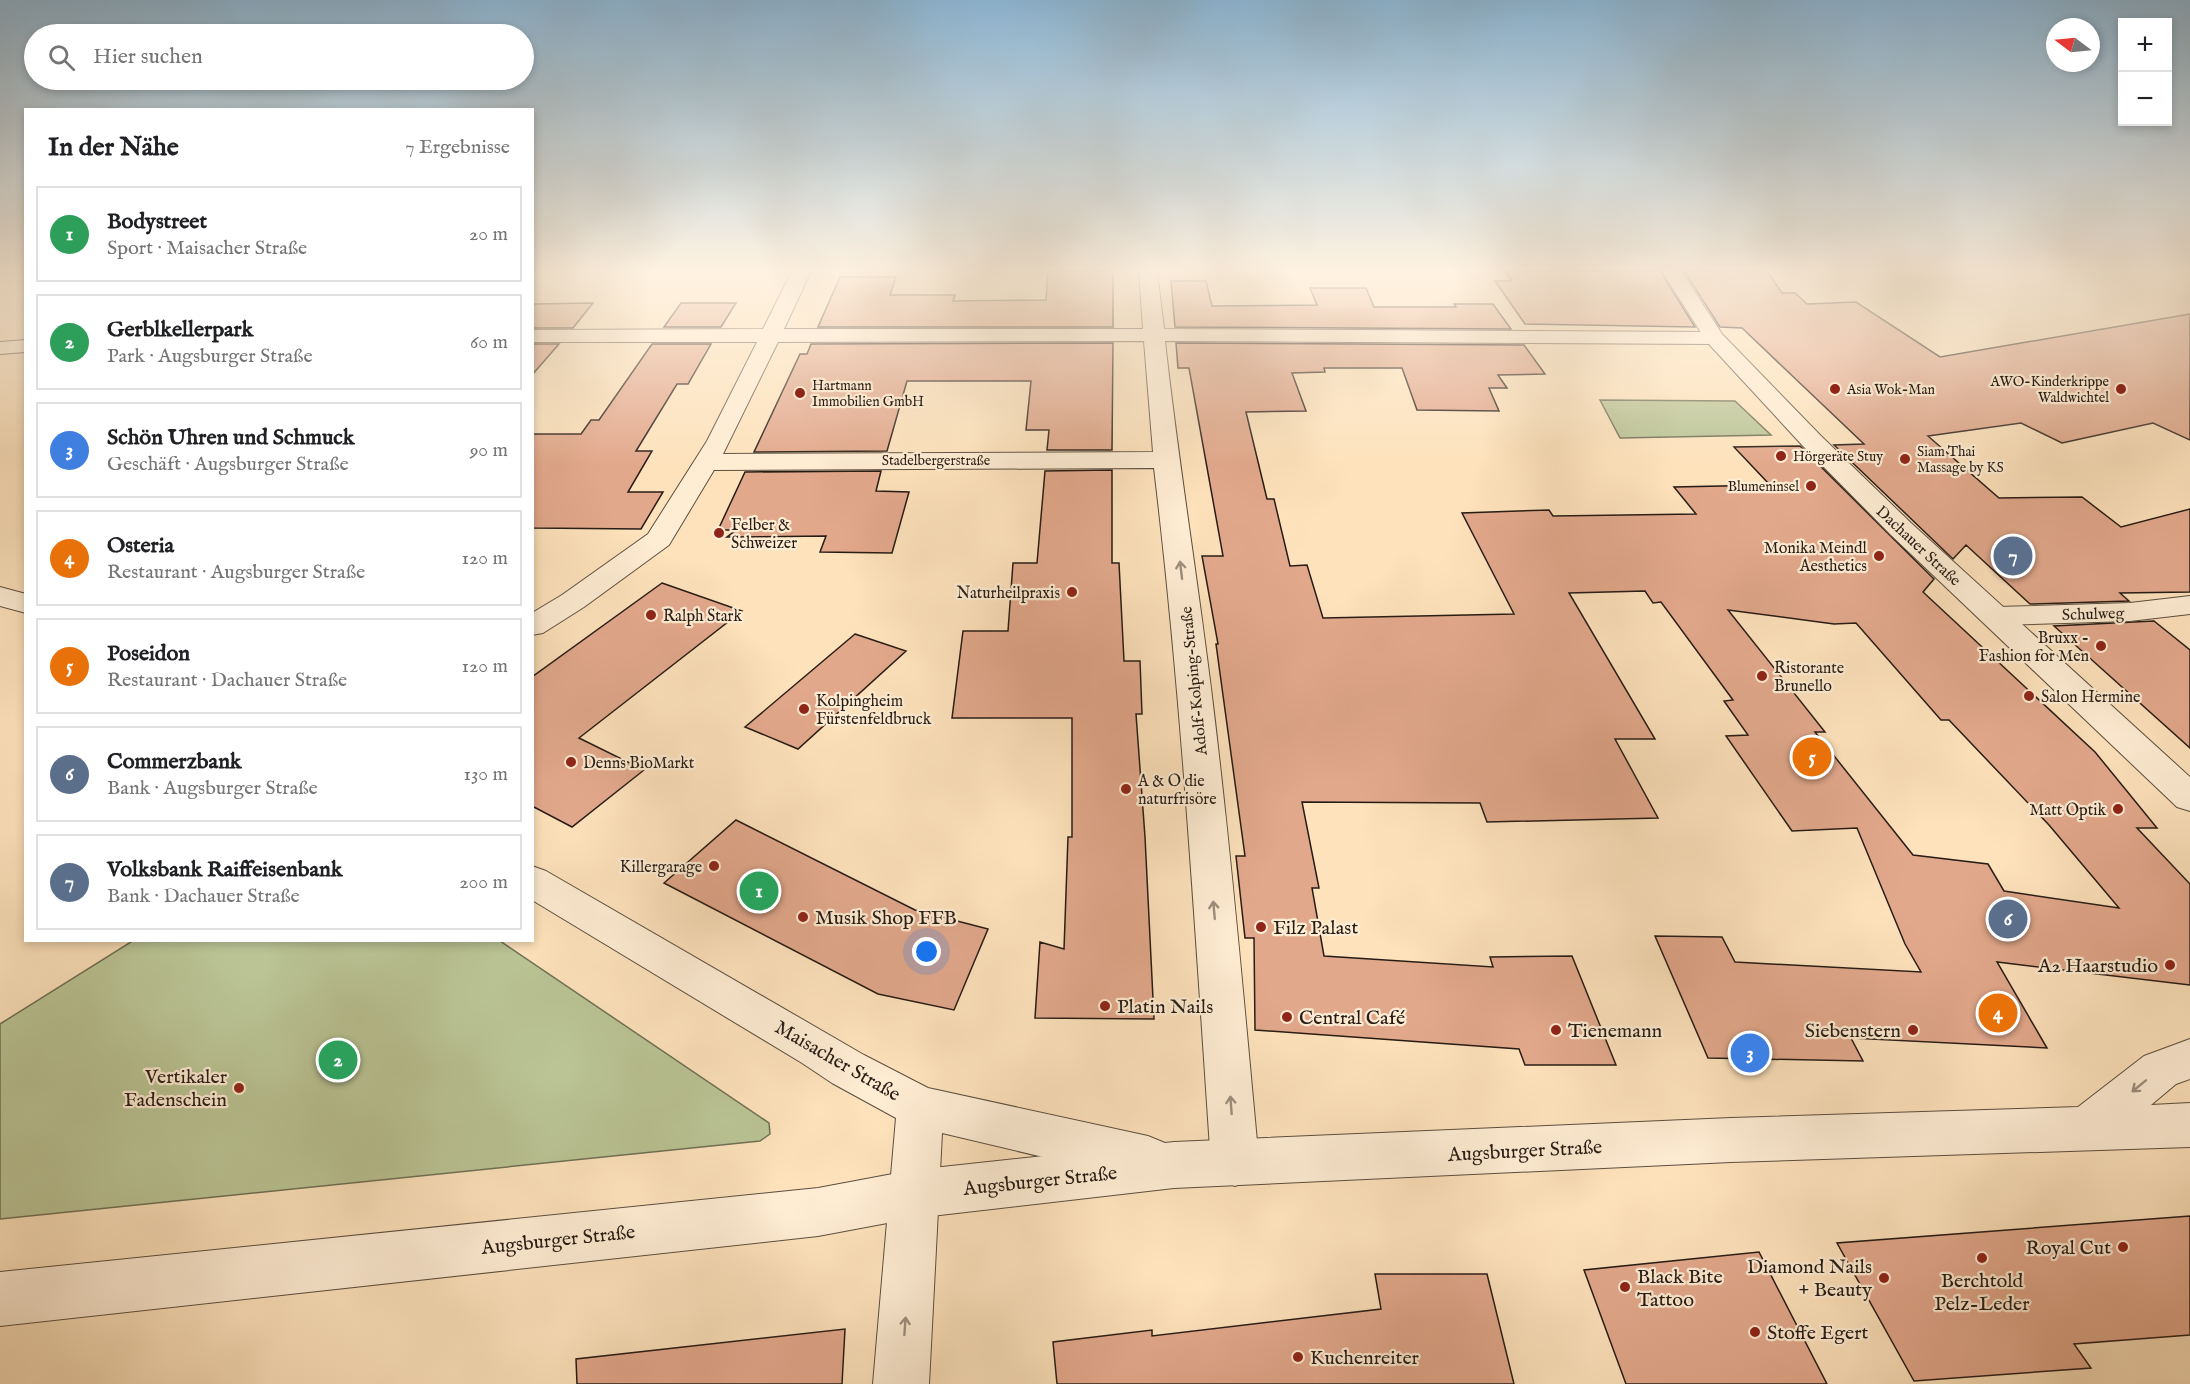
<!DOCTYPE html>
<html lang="de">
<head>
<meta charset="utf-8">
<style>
	:root { --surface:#fff; --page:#f6f6f6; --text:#202124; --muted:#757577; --line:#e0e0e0; --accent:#8f2418 }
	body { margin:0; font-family:"IM FELL English",serif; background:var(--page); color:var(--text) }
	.controls { position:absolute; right:18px; top:18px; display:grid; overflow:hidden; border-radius:0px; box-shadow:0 3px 9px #0003 }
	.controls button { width:54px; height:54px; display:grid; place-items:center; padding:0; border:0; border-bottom:2px solid var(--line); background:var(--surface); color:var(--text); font:30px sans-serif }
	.compass { position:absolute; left:2046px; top:18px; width:54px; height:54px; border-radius:50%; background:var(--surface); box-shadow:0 3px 9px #0003; rotate:286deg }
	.you { position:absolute; left:927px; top:952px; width:21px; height:21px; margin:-15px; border:4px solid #fff; border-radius:50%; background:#1a73e8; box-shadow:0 0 0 9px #1a73e833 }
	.badge { display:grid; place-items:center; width:39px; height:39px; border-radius:50%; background:var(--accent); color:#fff; font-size:20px; font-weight:700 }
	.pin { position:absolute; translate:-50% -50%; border:3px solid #fff; box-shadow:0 2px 6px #0006 }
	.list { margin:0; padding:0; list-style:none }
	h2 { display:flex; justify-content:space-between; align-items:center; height:78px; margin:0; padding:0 24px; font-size:26px }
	h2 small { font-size:20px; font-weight:400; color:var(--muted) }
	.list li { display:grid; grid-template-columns:39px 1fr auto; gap:18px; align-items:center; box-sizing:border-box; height:96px; margin:0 12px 12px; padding:0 12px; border:2px solid var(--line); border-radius:0px }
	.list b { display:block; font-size:22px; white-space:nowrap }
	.list p { margin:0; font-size:20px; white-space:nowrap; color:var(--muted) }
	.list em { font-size:20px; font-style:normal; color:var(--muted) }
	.icon { flex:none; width:33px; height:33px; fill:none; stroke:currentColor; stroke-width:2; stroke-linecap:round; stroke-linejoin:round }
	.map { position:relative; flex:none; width:2190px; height:1384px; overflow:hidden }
	.search { position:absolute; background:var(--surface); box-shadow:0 3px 9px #0003; left:24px; top:24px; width:510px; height:66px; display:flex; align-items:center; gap:15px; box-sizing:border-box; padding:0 21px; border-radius:33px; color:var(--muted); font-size:22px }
	.panel { position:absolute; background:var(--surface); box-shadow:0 3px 9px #0003; left:24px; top:108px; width:510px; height:834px; border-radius:0px }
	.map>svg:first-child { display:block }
	.green { fill:#bac495; stroke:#707055; stroke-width:1.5 }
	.building { fill:#e2a88c; stroke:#271c15; stroke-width:1.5; fill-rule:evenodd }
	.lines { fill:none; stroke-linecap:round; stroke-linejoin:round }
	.minor-casing { stroke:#5c4e3f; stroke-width:2 }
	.tertiary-casing { stroke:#5c4e3f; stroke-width:2 }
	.minor { fill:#feecd3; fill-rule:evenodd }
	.tertiary { fill:#feecd3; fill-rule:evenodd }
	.oneway { stroke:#9d8e7e }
	.poi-dot { fill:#8f2418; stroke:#feecd3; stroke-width:2 }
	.labels { text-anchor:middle; stroke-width:4.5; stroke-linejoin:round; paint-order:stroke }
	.far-poi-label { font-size:14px; fill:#271c15; stroke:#feecd3; text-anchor:start }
	.far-street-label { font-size:14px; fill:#271c15; stroke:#feecd3 }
	.poi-label { font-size:16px; fill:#271c15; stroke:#feecd3; text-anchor:start }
	.street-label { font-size:16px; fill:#271c15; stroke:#feecd3 }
	.near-poi-label { font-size:20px; fill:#271c15; stroke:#feecd3; text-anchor:start }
	.near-street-label { font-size:20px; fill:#271c15; stroke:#feecd3 }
</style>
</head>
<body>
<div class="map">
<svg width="2190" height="1384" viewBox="0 0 2190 1384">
	<rect width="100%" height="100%" fill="#fde2bc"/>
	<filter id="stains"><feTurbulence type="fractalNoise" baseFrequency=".00333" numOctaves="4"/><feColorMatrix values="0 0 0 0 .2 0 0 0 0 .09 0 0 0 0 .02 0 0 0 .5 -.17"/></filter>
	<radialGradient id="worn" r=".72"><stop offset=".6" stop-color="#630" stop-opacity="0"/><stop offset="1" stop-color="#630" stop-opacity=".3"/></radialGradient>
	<path class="green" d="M1600 400 1735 401 1771 435 1620 438Z
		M134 940 500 941 769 1123 770 1134 760 1141 0 1219V1024Z"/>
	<path class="building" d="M1048 271H1113V327H818L840 277H896L890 295H955L953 301 1046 300Z
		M1505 271H1660L1695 327 1525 324 1495 281H1512Z
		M1684 271H1767L1782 293H1795L1807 304 1856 302 1940 357 2190 314V440L2153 423 2062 443 2021 423 1928 436 1999 498 2082 497 2121 527 2190 509V592L2120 593 2129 601 2030 604 1966 545 1953 559 1834 445 1864 444 1742 328 1720 327Z
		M1171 281H1206L1212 306 1317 305 1310 288H1366L1374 307H1456L1454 304H1493L1511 329 1175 327Z
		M593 303 573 328H532V304Z
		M681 303H736L721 327H664Z
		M1113 343 1112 450H1047L1049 430H1026L1031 381H907L887 451 754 452 800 354H807L811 344Z
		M1176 343 1524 345 1545 374 1498 375 1507 388H1489L1499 411 1417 410 1402 368H1324L1325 372 1292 373 1306 411 1246 412 1267 499H1274L1290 566 1307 565 1323 618 1514 614 1462 513 1549 510 1553 516 1696 514 1674 487 1770 485 1734 447 1800 446 1934 579 1923 592 2095 752 2157 828H2137L2190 884V985L1997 962 2047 1048 1851 1038 1863 1061 1708 1058 1655 936 1722 937 1735 962 1921 972 1905 944 1857 828 1792 831 1726 736 1748 735 1724 701 1733 700 1661 602 1653 603 1645 591 1569 593 1655 739H1615L1658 818 1487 822 1480 803 1302 802 1319 888H1312L1324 956 1493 967 1490 957 1572 956 1616 1065H1525L1519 1049 1255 1030 1254 938H1245L1236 856H1245L1216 644H1218L1202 556H1223L1189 368H1178ZM1728 610 1834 624 1856 623 1941 720H1949L2049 825 2119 908 2004 891 1988 864 1913 855 1815 732H1825Z
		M532 344H559L532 375Z
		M652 344H711L688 384H677L636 451H652L628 492H663L641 529 532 528V434H581L591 420H599Z
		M1112 470V563H1119L1124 661H1140L1142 714H1136L1145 837 1154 1019 1035 1018 1040 942 1064 949 1068 837H1072V718H952L963 631H1008L1013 563H1037L1045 471Z
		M881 471 876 491 909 492 892 553 820 552 826 536 727 537 736 530H718L745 472Z
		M662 583 742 611 579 738 644 770 572 827 532 806V677Z
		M2154 621 2190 650V748L2054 626Z
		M855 634 906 651 798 749 745 727Z
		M736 820 915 910 988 929 954 1010 878 994 664 883Z
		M2190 1216V1335L2074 1344 2091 1368 1914 1381 1837 1243Z
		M1759 1252 1827 1384H1626L1584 1270Z
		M1375 1274H1487L1514 1384H1057L1053 1342 1152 1330V1336L1381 1309Z
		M845 1329 842 1384H577L576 1359Z"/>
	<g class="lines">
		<g class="minor-casing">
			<path id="minor" d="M792 271H811L784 329H1143L1139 271H1157L1164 329 1714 332 1721 334 1725 338 1721 342 1714 344 1165 341C1180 477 1203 611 1218 747 1234 885 1246 1024 1259 1163L1252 1179 1235 1186 1218 1179 1211 1163C1195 930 1182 700 1154 468L714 470 669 545 584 607 543 633 532 635V613L562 595 648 534 707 441 757 342H532V330L763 329ZM1144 341 1153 452 723 454 778 342Z
				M26 340V352L0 354V342Z
				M0 587 26 594V613L0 606Z
				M2190 596V614L2130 621 1997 625 1986 622 1982 616 1986 610 1997 607 2130 603Z
				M532 866 546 871 864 1055 928 1088 1148 1136 1165 1143 1172 1159 1165 1175 1148 1182 942 1133 929 1384H873L896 1118 832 1083 802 1063 532 900Z"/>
		</g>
		<g class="tertiary-casing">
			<path id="tertiary" d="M1662 271H1681L1722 334 1821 436 1911 523 2190 777V811L2177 807 1891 535 1803 446 1707 342Z
				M2190 1039V1079L2176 1084 2151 1105 2190 1103V1147L1731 1162 1174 1188 914 1218 818 1236 0 1326V1272L818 1188 914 1170 1174 1142 1731 1118 2078 1107 2144 1056Z"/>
		</g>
		<use href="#minor" class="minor"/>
		<use href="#tertiary" class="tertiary"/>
	</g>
	<defs><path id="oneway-shaft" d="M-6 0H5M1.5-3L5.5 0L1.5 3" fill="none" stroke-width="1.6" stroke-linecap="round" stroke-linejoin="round" transform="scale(1.5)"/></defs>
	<g class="oneway">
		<use href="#oneway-shaft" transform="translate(1181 570) rotate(-97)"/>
		<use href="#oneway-shaft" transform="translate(1214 910) rotate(-95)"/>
		<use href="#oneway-shaft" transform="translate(2139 1086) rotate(141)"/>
		<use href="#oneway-shaft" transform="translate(1231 1105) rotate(-94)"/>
		<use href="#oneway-shaft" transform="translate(905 1326) rotate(-86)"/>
	</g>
	<linearGradient id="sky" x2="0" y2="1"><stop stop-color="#8cb7d6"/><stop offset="0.58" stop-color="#fef2e1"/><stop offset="1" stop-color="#fef2e1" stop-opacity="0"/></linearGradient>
	<rect width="2190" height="465" fill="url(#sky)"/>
	<g class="poi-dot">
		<circle cx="1835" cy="389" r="6"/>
		<circle cx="2121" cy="389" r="6"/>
		<circle cx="800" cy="393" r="6"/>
		<circle cx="1781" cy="456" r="6"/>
		<circle cx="1905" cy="459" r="6"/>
		<circle cx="1811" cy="486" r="6"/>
		<circle cx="719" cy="533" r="6"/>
		<circle cx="1879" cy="556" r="6"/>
		<circle cx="1072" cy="592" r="6"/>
		<circle cx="651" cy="615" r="6"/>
		<circle cx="2101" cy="646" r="6"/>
		<circle cx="1762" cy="676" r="6"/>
		<circle cx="2029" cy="696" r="6"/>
		<circle cx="804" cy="709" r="6"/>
		<circle cx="571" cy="762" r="6"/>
		<circle cx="1126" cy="789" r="6"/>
		<circle cx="2118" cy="809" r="6"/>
		<circle cx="714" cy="866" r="6"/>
		<circle cx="803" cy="917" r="6"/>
		<circle cx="1261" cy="927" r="6"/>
		<circle cx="2170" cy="965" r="6"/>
		<circle cx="1105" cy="1006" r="6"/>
		<circle cx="1287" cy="1017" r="6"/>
		<circle cx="1556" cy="1030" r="6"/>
		<circle cx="1913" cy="1030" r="6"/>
		<circle cx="239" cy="1088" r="6"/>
		<circle cx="2123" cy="1247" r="6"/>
		<circle cx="1982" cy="1258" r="6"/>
		<circle cx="1884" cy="1278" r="6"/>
		<circle cx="1625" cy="1287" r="6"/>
		<circle cx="1755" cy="1332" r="6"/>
		<circle cx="1298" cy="1357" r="6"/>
	</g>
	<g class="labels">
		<g class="far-poi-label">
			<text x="2109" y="386" text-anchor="end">AWO-Kinderkrippe<tspan x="2109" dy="16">Waldwichtel</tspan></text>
			<text x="812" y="390">Hartmann<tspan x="812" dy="16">Immobilien GmbH</tspan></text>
			<text x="1847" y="394">Asia Wok-Man</text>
			<text x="1917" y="456">Siam Thai<tspan x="1917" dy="16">Massage by KS</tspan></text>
			<text x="1793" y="461">Hörgeräte Stuy</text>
			<text x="1799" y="491" text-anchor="end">Blumeninsel</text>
		</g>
		<g class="far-street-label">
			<text x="936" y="465">Stadelbergerstraße</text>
		</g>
		<g class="poi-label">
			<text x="731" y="530">Felber &amp;<tspan x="731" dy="18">Schweizer</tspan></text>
			<text x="1867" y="553" text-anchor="end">Monika Meindl<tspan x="1867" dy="18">Aesthetics</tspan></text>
			<text x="1060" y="598" text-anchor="end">Naturheilpraxis</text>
			<text x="663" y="621">Ralph Stark</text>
			<text x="2089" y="643" text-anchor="end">Bruxx -<tspan x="2089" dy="18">Fashion for Men</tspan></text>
			<text x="1774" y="673">Ristorante<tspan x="1774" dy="18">Brunello</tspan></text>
			<text x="2041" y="702">Salon Hermine</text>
			<text x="816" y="706">Kolpingheim<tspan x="816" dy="18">Fürstenfeldbruck</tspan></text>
			<text x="583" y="768">Denns BioMarkt</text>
			<text x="1138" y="786">A &amp; O die<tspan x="1138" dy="18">naturfrisöre</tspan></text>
			<text x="2106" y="815" text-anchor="end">Matt Optik</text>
			<text x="702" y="872" text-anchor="end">Killergarage</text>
		</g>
		<g class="street-label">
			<text transform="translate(1919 545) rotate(43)" y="6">Dachauer Straße</text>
			<text transform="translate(2093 613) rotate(-2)" y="6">Schulweg</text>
			<text transform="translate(1193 681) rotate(-96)" y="6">Adolf-Kolping-Straße</text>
		</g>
		<g class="near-poi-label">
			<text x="815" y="924">Musik Shop FFB</text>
			<text x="1273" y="934">Filz Palast</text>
			<text x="2158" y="972" text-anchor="end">A2 Haarstudio</text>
			<text x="1117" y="1013">Platin Nails</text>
			<text x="1299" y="1024">Central Café</text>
			<text x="1568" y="1037">Tienemann</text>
			<text x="1901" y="1037" text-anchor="end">Siebenstern</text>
			<text x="227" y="1083" text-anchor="end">Vertikaler<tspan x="227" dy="23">Fadenschein</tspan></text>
			<text x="2111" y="1254" text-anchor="end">Royal Cut</text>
			<text x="1872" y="1273" text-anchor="end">Diamond Nails<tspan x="1872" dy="23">+ Beauty</tspan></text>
			<text x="1637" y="1283">Black Bite<tspan x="1637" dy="23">Tattoo</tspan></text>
			<text x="1982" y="1287" text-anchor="middle">Berchtold<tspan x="1982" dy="23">Pelz-Leder</tspan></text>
			<text x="1767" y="1339">Stoffe Egert</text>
			<text x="1310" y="1364">Kuchenreiter</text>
		</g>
		<g class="near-street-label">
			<text transform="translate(838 1060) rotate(30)" y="7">Maisacher Straße</text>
			<text transform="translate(1525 1150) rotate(-3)" y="7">Augsburger Straße</text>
			<text transform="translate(1040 1180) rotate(-6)" y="7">Augsburger Straße</text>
			<text transform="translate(558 1239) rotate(-6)" y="7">Augsburger Straße</text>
		</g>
	</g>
	<rect width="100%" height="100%" filter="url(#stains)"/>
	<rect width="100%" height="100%" fill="url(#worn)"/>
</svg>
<div class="controls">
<button>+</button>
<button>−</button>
</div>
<svg class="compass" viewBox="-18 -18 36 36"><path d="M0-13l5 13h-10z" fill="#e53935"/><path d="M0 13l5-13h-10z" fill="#757577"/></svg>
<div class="you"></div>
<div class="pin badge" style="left:759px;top:891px;background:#2e9e5b">1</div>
<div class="pin badge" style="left:338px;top:1060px;background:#2e9e5b">2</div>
<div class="pin badge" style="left:1750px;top:1053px;background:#3f7fe0">3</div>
<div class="pin badge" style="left:1998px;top:1013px;background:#e8710a">4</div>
<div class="pin badge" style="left:1812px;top:757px;background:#e8710a">5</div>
<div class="pin badge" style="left:2008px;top:919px;background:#5c6f8a">6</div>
<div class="pin badge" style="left:2013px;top:556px;background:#5c6f8a">7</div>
<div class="search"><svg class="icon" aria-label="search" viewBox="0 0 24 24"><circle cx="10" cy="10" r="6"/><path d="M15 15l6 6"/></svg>Hier suchen</div>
<section class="panel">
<h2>In der Nähe<small>7 Ergebnisse</small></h2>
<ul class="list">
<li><span class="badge" style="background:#2e9e5b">1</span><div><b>Bodystreet</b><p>Sport · Maisacher Straße</p></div><em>20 m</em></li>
<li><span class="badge" style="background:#2e9e5b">2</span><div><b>Gerblkellerpark</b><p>Park · Augsburger Straße</p></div><em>60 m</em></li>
<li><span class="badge" style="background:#3f7fe0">3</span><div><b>Schön Uhren und Schmuck</b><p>Geschäft · Augsburger Straße</p></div><em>90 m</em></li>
<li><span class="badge" style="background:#e8710a">4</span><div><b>Osteria</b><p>Restaurant · Augsburger Straße</p></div><em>120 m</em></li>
<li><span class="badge" style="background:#e8710a">5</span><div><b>Poseidon</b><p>Restaurant · Dachauer Straße</p></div><em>120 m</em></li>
<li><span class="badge" style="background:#5c6f8a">6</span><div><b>Commerzbank</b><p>Bank · Augsburger Straße</p></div><em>130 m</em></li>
<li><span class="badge" style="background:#5c6f8a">7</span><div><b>Volksbank Raiffeisenbank</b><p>Bank · Dachauer Straße</p></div><em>200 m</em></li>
</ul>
</section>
</div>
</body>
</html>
